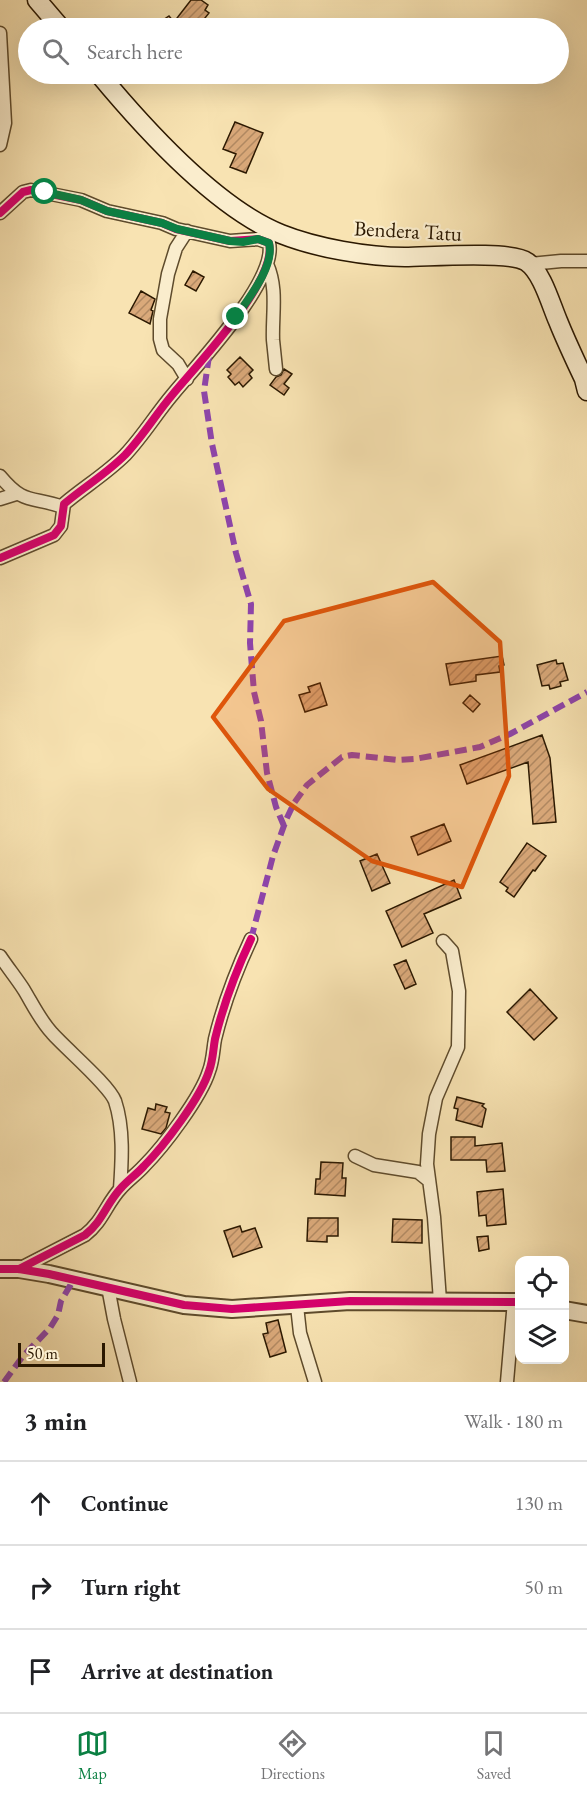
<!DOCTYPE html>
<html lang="en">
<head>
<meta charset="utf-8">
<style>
	:root { --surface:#fff; --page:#f2f2f2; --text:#202124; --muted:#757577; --line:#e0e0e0; --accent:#0b8043 }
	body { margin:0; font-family:"EB Garamond",serif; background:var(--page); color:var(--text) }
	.controls { position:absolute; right:18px; bottom:18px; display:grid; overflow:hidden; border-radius:12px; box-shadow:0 6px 24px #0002 }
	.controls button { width:54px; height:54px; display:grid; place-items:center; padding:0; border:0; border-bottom:2px solid var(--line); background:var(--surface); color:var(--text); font:30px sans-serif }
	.scale { position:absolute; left:18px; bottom:15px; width:87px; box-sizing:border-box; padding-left:6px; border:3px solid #2b1800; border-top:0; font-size:16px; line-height:21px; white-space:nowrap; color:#2b1800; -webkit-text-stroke:4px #faedcd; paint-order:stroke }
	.stop { position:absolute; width:18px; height:18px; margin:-14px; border:4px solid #0b8043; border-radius:50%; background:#fff }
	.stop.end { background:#0b8043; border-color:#fff; box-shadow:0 2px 6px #0008 }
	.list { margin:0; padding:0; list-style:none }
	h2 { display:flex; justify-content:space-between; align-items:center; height:78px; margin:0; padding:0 24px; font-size:26px }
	h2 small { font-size:20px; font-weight:400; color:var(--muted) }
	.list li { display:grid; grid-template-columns:39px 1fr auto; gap:18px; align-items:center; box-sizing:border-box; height:84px; padding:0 24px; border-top:2px solid var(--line) }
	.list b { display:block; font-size:22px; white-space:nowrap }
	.list em { font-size:20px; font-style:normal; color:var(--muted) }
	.icon { flex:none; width:33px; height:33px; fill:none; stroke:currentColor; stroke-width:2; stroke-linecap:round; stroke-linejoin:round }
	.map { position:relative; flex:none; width:587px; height:1382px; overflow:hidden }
	.search { position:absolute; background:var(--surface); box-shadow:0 6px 24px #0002; left:18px; right:18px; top:18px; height:66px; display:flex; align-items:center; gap:15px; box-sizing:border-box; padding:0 21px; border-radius:33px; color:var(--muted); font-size:22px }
	.sheet { height:330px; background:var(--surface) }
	nav { display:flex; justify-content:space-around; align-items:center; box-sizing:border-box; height:84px; border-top:2px solid var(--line); background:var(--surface); font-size:16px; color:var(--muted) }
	nav a { display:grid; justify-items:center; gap:3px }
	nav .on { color:var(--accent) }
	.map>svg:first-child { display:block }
	.building { fill:url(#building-hatch); stroke:#2b1800; stroke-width:1.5 }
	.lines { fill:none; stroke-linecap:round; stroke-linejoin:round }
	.minor-casing { stroke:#5e4b2c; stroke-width:15 }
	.tertiary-casing { stroke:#5e4b2c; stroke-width:20 }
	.secondary-casing { stroke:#2b1800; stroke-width:21 }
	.minor { stroke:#faedcd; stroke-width:12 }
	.tertiary { stroke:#faedcd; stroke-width:16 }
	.secondary { stroke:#faedcd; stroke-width:18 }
	.quiet { stroke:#8e44ad; stroke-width:6; stroke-dasharray:12 6; stroke-linecap:butt }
	.cycleway-casing { stroke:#faedcd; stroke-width:11 }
	.cycleway { stroke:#d6006c; stroke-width:8 }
	.route { stroke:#0b8043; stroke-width:8 }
	.marked { fill:#df560b; fill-opacity:0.2; stroke:#df560b; stroke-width:4.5; stroke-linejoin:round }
	.labels { text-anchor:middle; stroke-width:4.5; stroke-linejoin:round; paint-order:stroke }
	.street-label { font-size:21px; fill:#2b1800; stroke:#faedcd }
</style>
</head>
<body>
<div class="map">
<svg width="587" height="1382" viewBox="0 0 587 1382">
	<defs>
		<pattern id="building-hatch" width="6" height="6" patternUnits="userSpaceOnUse" patternTransform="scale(1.5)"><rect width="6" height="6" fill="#daa97a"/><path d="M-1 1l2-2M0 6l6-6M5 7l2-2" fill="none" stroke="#b18962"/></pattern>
	</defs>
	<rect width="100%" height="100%" fill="#f8e3b2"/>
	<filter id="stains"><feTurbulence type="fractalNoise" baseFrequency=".00333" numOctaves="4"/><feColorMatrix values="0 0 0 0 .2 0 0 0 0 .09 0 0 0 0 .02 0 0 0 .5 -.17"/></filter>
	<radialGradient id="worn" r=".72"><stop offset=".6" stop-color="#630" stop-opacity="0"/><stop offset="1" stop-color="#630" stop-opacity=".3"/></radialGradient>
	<path class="building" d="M191 0H201L208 5 205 10 209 13 197 28 190 24 183 28H151L169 16 174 22Z
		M235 122 263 133 246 173 230 167 236 154 223 149Z
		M193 271 204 277 196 291 185 285Z
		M141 291 155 299 151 310 153 311 150 324 129 313Z
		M240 357 253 370 249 374 252 378 243 387 239 382 235 385 228 377 231 374 227 370Z
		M284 369 292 374 284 384 289 388 284 395 270 385 276 377 281 375Z
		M502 656 504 665 499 666 500 672 476 675V681L450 685 446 664Z
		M556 660 557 664 563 663 568 680 560 682 561 686 550 689 549 685 542 686 537 665Z
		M320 683 327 705 305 712 299 695 310 692 308 687Z
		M470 695 480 704 473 712 463 703Z
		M542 735 550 758 556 822 533 824 528 762 467 784 460 765Z
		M444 824 451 841 418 855 411 837Z
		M527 843 546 856 535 871 533 870 514 897 506 891 508 888 500 882Z
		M377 854 390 883 372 891 360 861Z
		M454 880 461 898 424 914 433 933 402 947 386 911Z
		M406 960 416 984 405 989 394 965Z
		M530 989 557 1018 534 1040 507 1012Z
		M457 1097 484 1104 482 1106 486 1109 482 1127 456 1120 458 1109 454 1108Z
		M156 1104 167 1107 165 1112 170 1113 166 1128 161 1134 142 1129 148 1108 155 1110Z
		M451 1137H475V1146L502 1143 505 1171 487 1172 486 1160H451Z
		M321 1162 343 1163 342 1178H346L345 1196 315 1194 316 1179H320Z
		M503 1189 506 1224 487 1226 486 1215 479 1216 477 1192Z
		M308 1218H338V1236H327V1242L307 1241Z
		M393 1219 422 1220V1243L392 1242Z
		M240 1226 242 1232 255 1228 262 1247 233 1257 224 1231Z
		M488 1236 489 1249 479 1251 477 1237Z
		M278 1320 286 1352 270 1357 263 1334 268 1333 266 1323Z"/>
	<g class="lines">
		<g class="minor-casing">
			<path id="minor" d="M0 33 5 123 0 145
				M0 213 23 192 31 190 81 200 107 211 162 223 176 229 230 241 258 239 269 243C278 280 196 366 173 394 156 414 143 436 125 455 106 474 84 487 64 504L61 526 54 535 0 558
				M267 264C278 289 272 314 273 340 274 350 275 359 276 369
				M530 264 561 261H587
				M187 379 178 364 163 350 160 339V319L168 274 176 248 187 231
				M0 476C24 505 31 496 63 507
				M0 499 16 494
				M0 956C8 968 17 979 24 990 33 1005 40 1020 52 1033 66 1049 109 1085 115 1101 124 1128 122 1161 120 1189
				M355 1156 374 1165 418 1172 428 1180
				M19 1269 85 1235C103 1221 106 1204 121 1188 128 1180 137 1174 144 1166 164 1146 201 1097 209 1071 213 1061 213 1050 215 1039 223 1006 236 971 251 939
				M108 1287 114 1319 130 1382
				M440 1301 434 1217 427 1164 429 1134 436 1098 458 1047 459 991 452 951 443 941
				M297 1306 300 1333 315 1382
				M507 1382 514 1301"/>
		</g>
		<g class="tertiary-casing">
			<path id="tertiary" d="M0 1269H19L49 1274 184 1305 232 1309 350 1301 520 1302
				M564 1310 587 1314"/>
		</g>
		<g class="secondary-casing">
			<path id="secondary" d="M37 0 61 28
				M99 74C143 127 216 208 281 234 316 248 368 257 405 257 429 257 510 250 527 262 542 272 551 305 558 321 566 341 575 360 584 379L587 391"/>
		</g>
		<use href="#minor" class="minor"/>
		<use href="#tertiary" class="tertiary"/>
		<use href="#secondary" class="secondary"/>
		<path class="quiet" d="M209 356 204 391 212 444 236 553 251 604 250 643 254 692 261 721 267 773 276 807 284 826
			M251 939 273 856 286 820 294 803 307 785 342 757 352 755 398 760 415 759 480 747 510 734 587 692
			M4 1382 23 1356 50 1328 58 1315 61 1301 74 1279"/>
		<g class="cycleway-casing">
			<path id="cycleway" d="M0 213 23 192 31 190 81 200 107 211 162 223 176 229 230 241 258 239 269 243C278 280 196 366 173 394 156 414 143 436 125 455 106 474 84 487 64 504L61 526 54 535 0 558
				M0 1269H19L49 1274 184 1305 232 1309 350 1301 520 1302
				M19 1269 85 1235C103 1221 106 1204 121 1188 128 1180 137 1174 144 1166 164 1146 201 1097 209 1071 213 1061 213 1050 215 1039 223 1006 236 971 251 939"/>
		</g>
		<use href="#cycleway" class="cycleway"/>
	</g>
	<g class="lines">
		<path class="route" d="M45 192 81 200 107 211 162 223 177 229 230 241 243 242 258 239 269 243C275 266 248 299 236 317"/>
	</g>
	<path class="marked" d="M433 582 500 642 509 776 462 887 372 861 268 789 213 717 284 621Z"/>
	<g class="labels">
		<g class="street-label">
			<text transform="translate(408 231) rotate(3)" y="7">Bendera Tatu</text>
		</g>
	</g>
	<rect width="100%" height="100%" filter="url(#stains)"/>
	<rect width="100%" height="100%" fill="url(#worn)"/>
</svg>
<div class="controls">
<button><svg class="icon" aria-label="locate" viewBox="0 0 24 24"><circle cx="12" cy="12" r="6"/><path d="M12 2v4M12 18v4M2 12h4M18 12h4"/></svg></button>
<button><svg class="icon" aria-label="layers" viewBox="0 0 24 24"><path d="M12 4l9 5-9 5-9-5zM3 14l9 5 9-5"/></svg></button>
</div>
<div class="scale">50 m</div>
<div class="stop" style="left:45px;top:192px"></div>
<div class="stop end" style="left:236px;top:317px"></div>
<div class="search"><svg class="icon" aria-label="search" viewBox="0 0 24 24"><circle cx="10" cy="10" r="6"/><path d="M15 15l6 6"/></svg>Search here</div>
</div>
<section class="sheet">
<h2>3 min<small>Walk · 180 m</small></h2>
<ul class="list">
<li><svg class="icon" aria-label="ahead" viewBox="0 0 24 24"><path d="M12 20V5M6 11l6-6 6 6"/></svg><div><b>Continue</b></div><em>130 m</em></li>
<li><svg class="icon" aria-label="right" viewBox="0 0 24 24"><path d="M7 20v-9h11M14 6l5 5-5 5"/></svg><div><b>Turn right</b></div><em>50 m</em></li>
<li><svg class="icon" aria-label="arrive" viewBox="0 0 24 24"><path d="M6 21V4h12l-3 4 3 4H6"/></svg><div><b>Arrive at destination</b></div></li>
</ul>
</section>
<nav>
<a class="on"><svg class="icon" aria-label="map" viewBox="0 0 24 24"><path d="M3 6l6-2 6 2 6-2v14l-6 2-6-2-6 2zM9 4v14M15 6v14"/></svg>Map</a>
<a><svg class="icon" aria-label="directions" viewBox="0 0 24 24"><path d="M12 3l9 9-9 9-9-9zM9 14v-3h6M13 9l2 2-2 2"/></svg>Directions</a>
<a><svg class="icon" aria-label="saved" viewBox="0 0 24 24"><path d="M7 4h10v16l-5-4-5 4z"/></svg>Saved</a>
</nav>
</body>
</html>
